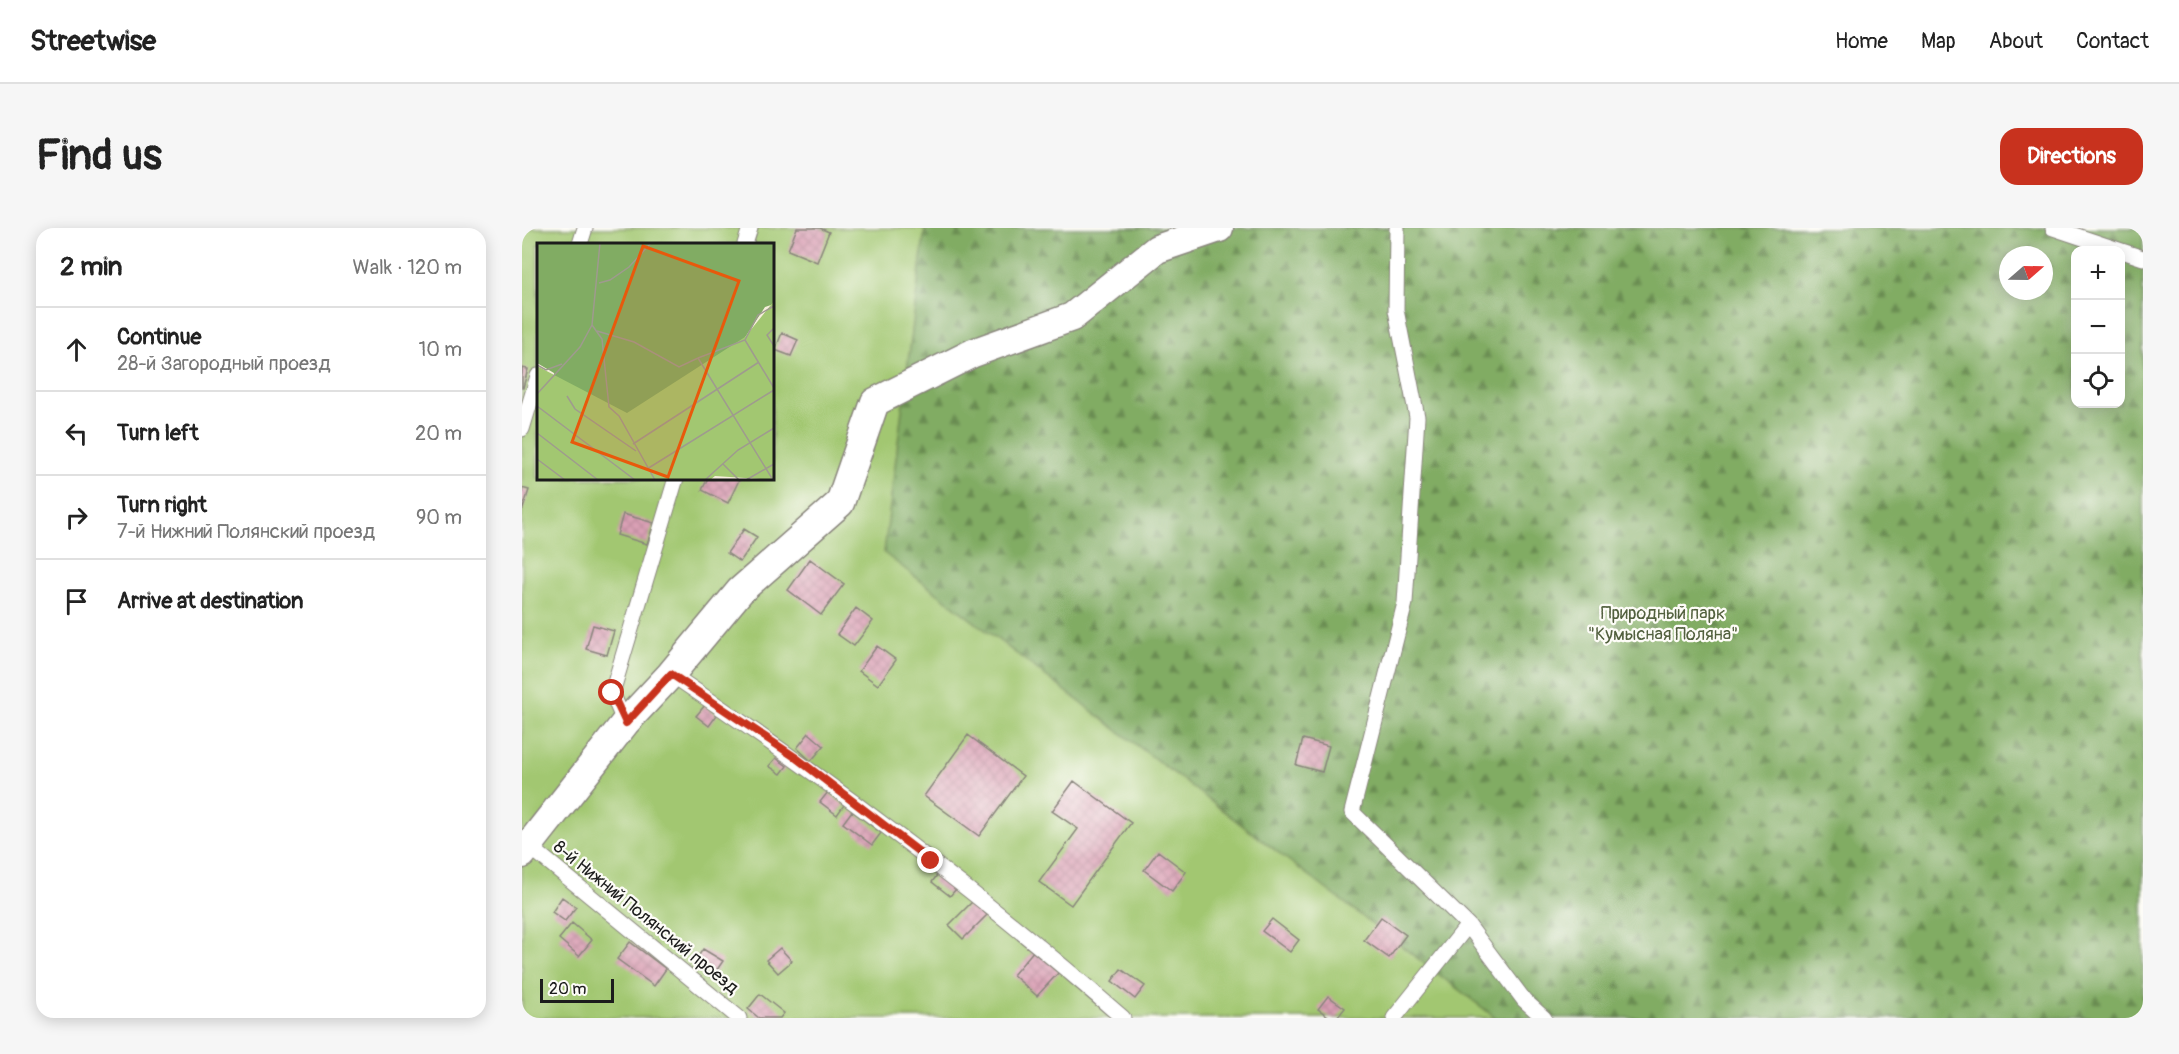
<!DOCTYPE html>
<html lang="en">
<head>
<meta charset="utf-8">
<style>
	:root { --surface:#fff; --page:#f6f6f6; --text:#222; --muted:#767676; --line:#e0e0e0; --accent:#c8321e }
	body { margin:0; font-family:Pangolin,sans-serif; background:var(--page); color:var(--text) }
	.controls { position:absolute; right:18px; top:18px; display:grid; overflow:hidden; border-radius:12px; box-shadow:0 3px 15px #0003 }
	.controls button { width:54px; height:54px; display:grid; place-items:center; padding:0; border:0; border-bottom:2px solid var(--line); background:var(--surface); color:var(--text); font:30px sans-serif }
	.compass { position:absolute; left:1477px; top:18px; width:54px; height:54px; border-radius:50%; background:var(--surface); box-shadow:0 3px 15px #0003; rotate:70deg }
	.scale { position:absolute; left:18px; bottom:15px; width:74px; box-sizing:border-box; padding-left:6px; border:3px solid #1c1c1c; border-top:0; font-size:16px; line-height:21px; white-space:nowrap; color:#1c1c1c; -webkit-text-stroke:4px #fdfcf7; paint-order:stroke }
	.stop { position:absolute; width:18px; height:18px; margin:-14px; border:4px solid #c8321e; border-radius:50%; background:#fff }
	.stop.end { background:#c8321e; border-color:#fff; box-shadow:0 2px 6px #0008 }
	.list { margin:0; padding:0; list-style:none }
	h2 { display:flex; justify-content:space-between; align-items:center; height:78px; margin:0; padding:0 24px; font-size:26px }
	h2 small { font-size:20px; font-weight:400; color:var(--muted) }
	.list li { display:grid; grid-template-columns:39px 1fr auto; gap:18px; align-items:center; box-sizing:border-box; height:84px; padding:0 24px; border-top:2px solid var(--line) }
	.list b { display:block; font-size:22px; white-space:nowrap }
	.list p { margin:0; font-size:20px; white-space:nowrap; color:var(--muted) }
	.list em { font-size:20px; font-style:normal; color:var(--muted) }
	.icon { flex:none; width:33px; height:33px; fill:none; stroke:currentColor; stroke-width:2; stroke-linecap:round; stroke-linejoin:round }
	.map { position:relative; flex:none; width:1621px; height:790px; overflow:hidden; border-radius:18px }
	header { display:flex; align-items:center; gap:36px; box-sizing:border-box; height:84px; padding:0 30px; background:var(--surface); border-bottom:2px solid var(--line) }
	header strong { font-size:28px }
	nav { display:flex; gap:33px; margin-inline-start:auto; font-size:21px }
	.intro { display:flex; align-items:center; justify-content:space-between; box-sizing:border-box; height:144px; padding:0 36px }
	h1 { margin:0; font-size:42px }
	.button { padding:15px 27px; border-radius:18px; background:var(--accent); color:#fff; font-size:21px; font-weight:700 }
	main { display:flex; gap:36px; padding:0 36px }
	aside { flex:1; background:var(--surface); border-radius:18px; box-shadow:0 3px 15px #0003 }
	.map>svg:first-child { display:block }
	.forest { fill:url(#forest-firs); stroke:#4e6440; stroke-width:1.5; fill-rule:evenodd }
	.garden { fill:#a2c771; stroke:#5f7246; stroke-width:1.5; fill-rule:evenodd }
	.building { fill:url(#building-cross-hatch) }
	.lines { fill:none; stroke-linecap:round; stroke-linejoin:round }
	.service-casing { stroke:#89857c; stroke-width:17 }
	.minor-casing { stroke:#89857c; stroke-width:31 }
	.service { stroke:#fff; stroke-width:15 }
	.minor { stroke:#fff; stroke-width:28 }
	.route { stroke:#c8321e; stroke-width:8 }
	.labels { text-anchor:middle; stroke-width:4.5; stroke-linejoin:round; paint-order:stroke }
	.park-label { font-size:18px; fill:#52603e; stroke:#fdfcf7 }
	.street-label { font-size:18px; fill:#1c1c1c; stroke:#fdfcf7 }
	.inset-road { fill:none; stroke:#9f9a8f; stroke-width:1.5 }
	.view { fill:#e8590c; fill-opacity:0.15; stroke:#e8590c; stroke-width:3 }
	.inset-edge { fill:none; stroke:#1c1c1c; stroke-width:3 }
</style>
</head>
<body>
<header>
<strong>Streetwise</strong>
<nav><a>Home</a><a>Map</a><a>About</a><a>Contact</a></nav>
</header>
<div class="intro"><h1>Find us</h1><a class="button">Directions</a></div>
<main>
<aside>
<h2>2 min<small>Walk · 120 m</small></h2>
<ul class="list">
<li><svg class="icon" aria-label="ahead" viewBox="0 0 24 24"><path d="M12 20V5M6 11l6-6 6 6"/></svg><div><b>Continue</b><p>28-й Загородный проезд</p></div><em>10 m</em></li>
<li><svg class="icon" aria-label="left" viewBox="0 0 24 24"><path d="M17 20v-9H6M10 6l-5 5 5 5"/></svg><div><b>Turn left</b></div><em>20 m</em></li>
<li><svg class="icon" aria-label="right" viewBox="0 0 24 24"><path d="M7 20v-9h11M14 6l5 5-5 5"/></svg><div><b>Turn right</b><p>7-й Нижний Полянский проезд</p></div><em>90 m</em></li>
<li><svg class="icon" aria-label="arrive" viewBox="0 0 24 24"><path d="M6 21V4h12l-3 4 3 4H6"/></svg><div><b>Arrive at destination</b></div></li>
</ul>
</aside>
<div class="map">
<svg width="1621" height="790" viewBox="0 0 1621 790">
	<defs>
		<pattern id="forest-firs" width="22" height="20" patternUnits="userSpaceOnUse" patternTransform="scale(1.5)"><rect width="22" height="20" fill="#81ac63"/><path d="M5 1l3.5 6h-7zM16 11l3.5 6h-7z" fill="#698b51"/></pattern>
		<pattern id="building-cross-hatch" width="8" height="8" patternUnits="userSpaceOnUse" patternTransform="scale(1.5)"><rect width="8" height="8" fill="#daa0b5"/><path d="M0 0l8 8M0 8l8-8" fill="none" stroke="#ba899b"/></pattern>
	</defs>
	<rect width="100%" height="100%" fill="#fdfcf7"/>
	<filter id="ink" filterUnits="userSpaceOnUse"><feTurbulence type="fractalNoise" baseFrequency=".0167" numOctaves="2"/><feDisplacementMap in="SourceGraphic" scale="12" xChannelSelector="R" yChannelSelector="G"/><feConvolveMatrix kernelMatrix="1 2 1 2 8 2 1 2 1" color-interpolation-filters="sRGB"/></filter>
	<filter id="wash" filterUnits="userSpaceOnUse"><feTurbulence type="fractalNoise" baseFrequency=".008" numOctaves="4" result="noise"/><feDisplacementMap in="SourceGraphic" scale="24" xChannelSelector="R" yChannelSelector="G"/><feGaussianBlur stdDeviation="1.35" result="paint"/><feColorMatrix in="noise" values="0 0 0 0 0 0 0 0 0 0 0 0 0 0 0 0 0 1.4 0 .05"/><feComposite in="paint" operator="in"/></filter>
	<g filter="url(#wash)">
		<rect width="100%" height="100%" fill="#f6eedc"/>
		<path class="forest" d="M384 0H1621V790H959L354 326ZM1554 22H1598V176H1554ZM1486 27H1522V63H1486Z"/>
		<path class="garden" d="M0 0H403L362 325 974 790H0ZM16 16H250V250H16Z"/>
		<g id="blocks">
			<path class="building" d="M275 0H298L307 4 295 34 266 22Z
				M260 105 276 112 269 128 253 122Z
				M0 140 6 141 1 160H0Z
				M186 250H218L206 275 180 262Z
				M0 260 7 262 1 281H0Z
				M101 286 132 295 125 316 95 307Z
				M222 301 235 309 218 334 205 325Z
				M288 331 322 356 299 387 266 362Z
				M334 380 351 393 332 418 315 406Z
				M71 397 92 403 85 427 64 421Z
				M355 418 374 432 356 457 337 443Z
				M183 477 195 487 187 498 174 488Z
				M287 505 302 518 289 533 275 520Z
				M446 507 501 548 457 608 402 568Z
				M781 511 807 518 800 544 774 537Z
				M254 530 265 538 259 546 247 538Z
				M552 553 609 595 549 677 517 654 556 601 530 583Z
				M306 564 322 577 315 587 298 574Z
				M330 583 359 605 350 617 321 595Z
				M636 623 664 644 650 663 622 642Z
				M416 646 434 661 428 668 410 654Z
				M40 669 54 679 43 693 30 684Z
				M451 673 465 687 441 711 427 697Z
				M859 689 884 707 867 730 842 712Z
				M750 691 777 712 768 724 740 703Z
				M50 695 70 712 57 728 37 711Z
				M108 714 144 741 132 758 95 731Z
				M258 720 270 733 256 745 244 732Z
				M181 721 201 733 190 749 171 736Z
				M513 721 538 743 515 768 491 747Z
				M599 741 623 758 613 771 590 753Z
				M238 766 262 785 258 790H237L226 781Z
				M806 768 823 780 815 790H809L796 781Z"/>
		</g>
	</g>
	<g filter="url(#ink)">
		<use href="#blocks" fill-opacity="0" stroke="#89857c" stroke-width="1.5"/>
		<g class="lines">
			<g class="service-casing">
				<path id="service" d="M1531 0 1621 30
					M58 16 63 0
					M223 16 228 0
					M0 201 16 148
					M149 446C307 552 458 665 601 790
					M103 495 90 465 154 250
					M6 617 217 790
					M946 697 1002 772 1022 790
					M872 790 946 697 830 584 883 375 895 189 874 82 875 0"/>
			</g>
			<g class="minor-casing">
				<path id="minor" d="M0 626 103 495 149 446 218 363 318 275 353 174 451 125 550 89 635 21 697 0"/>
			</g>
			<use href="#service" class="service"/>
			<use href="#minor" class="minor"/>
		</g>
	</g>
	<g class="lines" filter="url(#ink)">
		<path class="route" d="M90 465 104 495 149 446 273 529 409 633"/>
	</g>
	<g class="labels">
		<g class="park-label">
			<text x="1141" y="391">Природный парк<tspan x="1141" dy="21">"Кумысная Поляна"</tspan></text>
		</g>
		<g class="street-label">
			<text transform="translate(124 689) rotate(39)" y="6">8-й Нижний Полянский проезд</text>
		</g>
	</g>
	<g transform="translate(15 15)">
		<rect width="237" height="237" fill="#f6eedc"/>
		<path d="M0 0H237V61L228 64 205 99 90 171 22 150 17 130 0 120Z" fill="#81ac63"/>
		<path d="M237 58V237L178 233 173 237H0V123L90 170 208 94Z" fill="#a2c771"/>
		<path class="inset-road" d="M63 0 55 82 65 96 72 164 82 173 118 237M62 40 73 37 92 24 114 0M237 85 230 92 237 103M60 88 97 99 142 124 161 115 236 237M208 97 237 145M161 115 208 97 221 72 237 63M0 122 9 127 25 121M0 151 43 104 55 82M30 153 38 166 99 208M0 163 98 237M0 190 61 237M96 201 222 119M0 216 28 237M186 221 202 237M110 226 237 147M168 237 201 207 237 185M209 237 237 221"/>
		<path class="view" d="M106 3 202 38 131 234 35 199Z"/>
		<rect width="237" height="237" class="inset-edge"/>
	</g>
</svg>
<div class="controls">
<button>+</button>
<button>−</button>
<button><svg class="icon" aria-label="locate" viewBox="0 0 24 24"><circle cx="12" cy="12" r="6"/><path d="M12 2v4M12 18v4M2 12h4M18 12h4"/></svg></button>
</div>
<svg class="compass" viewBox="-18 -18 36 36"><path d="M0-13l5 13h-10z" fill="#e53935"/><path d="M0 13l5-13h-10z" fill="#767676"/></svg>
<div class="scale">20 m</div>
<div class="stop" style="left:90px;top:465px"></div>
<div class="stop end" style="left:409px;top:633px"></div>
</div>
</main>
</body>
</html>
